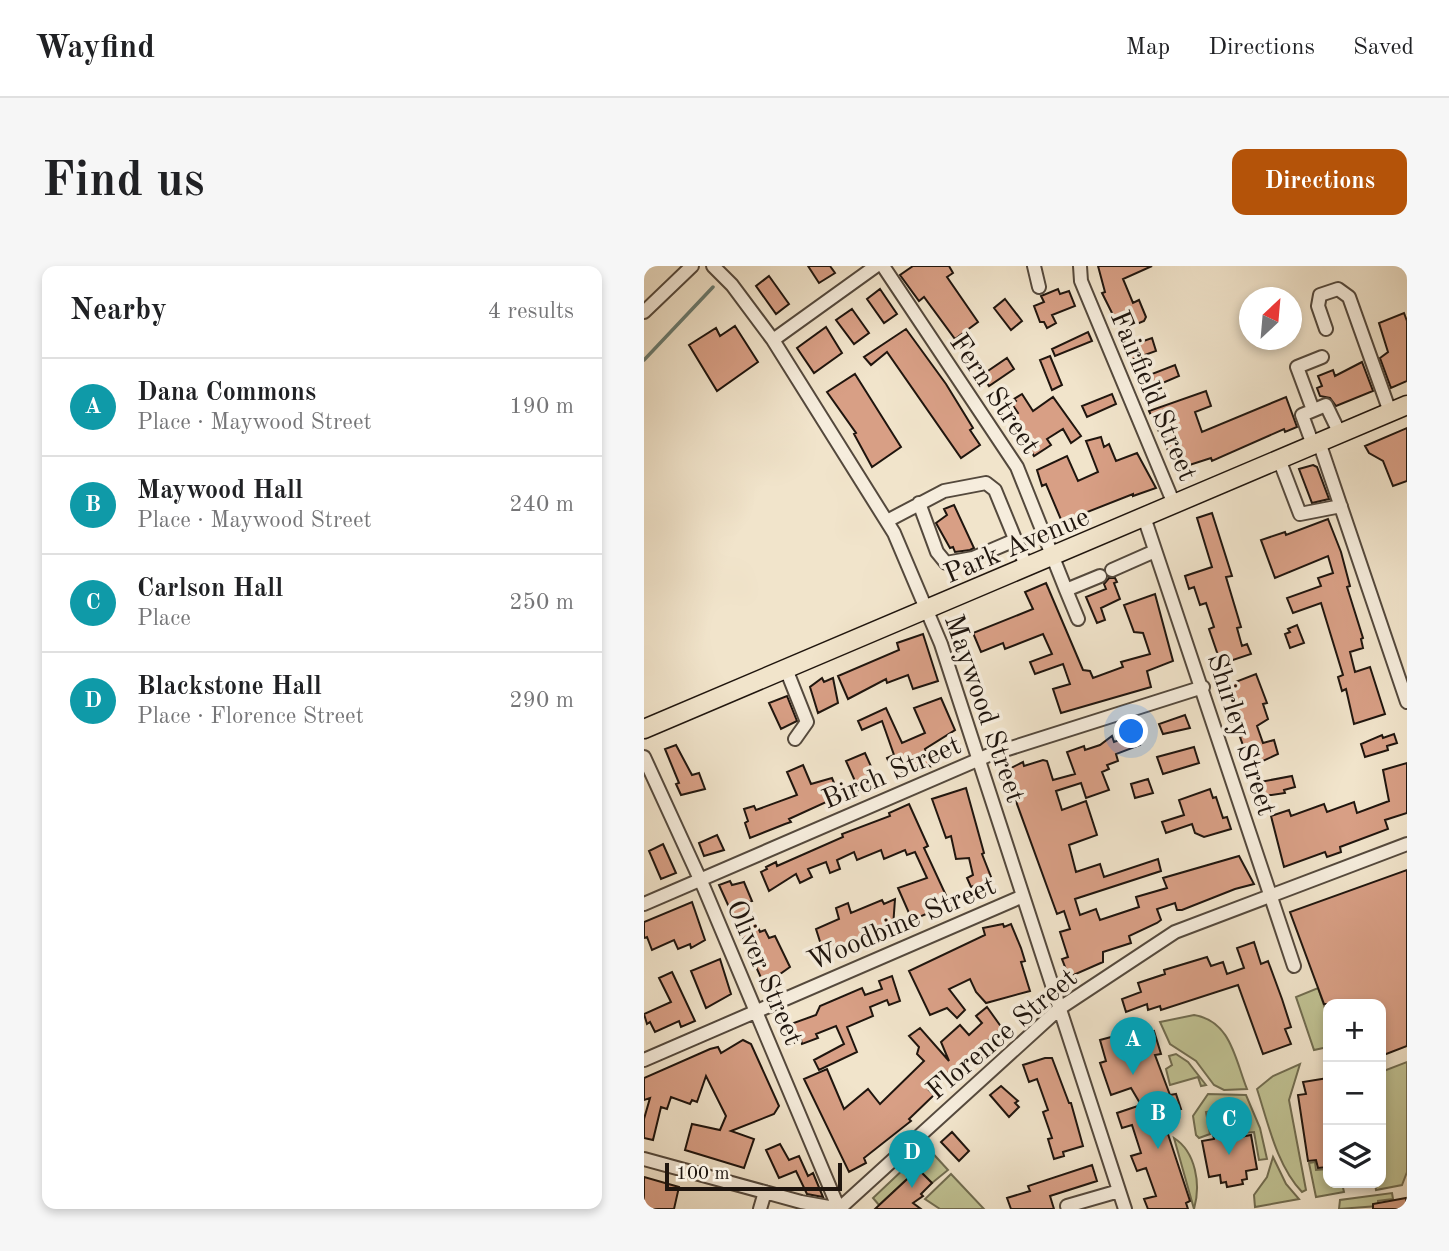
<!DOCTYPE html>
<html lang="en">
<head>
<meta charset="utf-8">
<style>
	:root { --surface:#fff; --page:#f6f6f6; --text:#202124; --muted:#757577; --line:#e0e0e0; --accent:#b45309 }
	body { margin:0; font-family:"Old Standard TT",serif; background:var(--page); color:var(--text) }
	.controls { position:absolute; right:21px; bottom:21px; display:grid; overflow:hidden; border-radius:14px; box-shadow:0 4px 10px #0003 }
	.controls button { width:63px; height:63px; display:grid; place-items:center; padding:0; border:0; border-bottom:2px solid var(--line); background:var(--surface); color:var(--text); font:35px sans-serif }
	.compass { position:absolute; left:595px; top:21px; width:63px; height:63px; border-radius:50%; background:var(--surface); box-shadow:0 4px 10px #0003; rotate:26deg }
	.scale { position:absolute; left:21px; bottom:18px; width:177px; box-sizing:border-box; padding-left:7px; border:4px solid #1f150e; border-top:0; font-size:19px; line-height:24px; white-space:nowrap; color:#1f150e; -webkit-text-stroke:5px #f6eddd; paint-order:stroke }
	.you { position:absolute; left:488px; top:466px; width:24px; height:24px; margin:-18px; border:5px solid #fff; border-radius:50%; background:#1a73e8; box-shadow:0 0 0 10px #1a73e833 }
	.badge { display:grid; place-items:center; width:46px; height:46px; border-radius:50%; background:var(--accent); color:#fff; font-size:23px; font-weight:700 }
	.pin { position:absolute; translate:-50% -58px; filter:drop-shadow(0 2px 4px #0008) }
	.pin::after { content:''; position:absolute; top:37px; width:24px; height:21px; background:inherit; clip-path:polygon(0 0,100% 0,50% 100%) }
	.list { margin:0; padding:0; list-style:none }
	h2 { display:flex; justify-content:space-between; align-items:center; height:91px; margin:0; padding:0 28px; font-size:30px }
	h2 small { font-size:23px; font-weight:400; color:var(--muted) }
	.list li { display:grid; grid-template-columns:46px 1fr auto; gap:21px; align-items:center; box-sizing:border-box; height:98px; padding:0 28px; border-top:2px solid var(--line) }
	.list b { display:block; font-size:26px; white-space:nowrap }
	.list p { margin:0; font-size:23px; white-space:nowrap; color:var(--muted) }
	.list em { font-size:23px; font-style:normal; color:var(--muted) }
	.icon { flex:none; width:38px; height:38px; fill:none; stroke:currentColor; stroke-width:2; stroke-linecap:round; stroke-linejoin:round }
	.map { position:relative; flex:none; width:763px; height:943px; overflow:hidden; border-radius:14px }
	header { display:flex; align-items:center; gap:42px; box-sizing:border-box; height:98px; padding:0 35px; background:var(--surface); border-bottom:2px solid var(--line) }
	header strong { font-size:33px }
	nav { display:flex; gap:38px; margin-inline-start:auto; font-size:24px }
	.intro { display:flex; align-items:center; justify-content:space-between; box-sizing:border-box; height:168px; padding:0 42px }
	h1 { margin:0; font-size:49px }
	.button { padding:18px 32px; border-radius:14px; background:var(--accent); color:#fff; font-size:24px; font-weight:700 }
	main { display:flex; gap:42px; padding:0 42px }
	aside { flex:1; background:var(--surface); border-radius:14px; box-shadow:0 4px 10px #0003 }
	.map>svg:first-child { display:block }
	.green { fill:#c0c293; stroke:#706c50; stroke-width:2 }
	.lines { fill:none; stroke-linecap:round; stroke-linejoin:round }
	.stream { stroke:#697b70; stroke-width:3.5 }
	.building { fill:#d89f85; stroke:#1f150e; stroke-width:2 }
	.minor-casing { stroke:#54493d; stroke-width:16 }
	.highway-casing { stroke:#1f150e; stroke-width:21 }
	.minor { stroke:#f6eddd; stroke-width:12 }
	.highway { stroke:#f1e4cb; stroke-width:18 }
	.labels { text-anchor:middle; stroke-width:7; stroke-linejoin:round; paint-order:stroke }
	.street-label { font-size:28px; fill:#1f150e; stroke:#f6eddd }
</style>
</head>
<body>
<header>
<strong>Wayfind</strong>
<nav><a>Map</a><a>Directions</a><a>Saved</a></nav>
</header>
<div class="intro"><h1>Find us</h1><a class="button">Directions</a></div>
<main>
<aside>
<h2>Nearby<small>4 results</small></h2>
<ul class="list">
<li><span class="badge" style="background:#0f9aa8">A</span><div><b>Dana Commons</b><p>Place · Maywood Street</p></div><em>190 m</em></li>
<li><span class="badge" style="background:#0f9aa8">B</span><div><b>Maywood Hall</b><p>Place · Maywood Street</p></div><em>240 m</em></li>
<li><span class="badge" style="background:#0f9aa8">C</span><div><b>Carlson Hall</b><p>Place</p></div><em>250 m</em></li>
<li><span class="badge" style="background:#0f9aa8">D</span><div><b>Blackstone Hall</b><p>Place · Florence Street</p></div><em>290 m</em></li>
</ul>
</aside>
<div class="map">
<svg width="763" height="943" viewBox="0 0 763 943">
	<rect width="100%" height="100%" fill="#f1e4cb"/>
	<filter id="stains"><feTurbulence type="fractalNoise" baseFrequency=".00286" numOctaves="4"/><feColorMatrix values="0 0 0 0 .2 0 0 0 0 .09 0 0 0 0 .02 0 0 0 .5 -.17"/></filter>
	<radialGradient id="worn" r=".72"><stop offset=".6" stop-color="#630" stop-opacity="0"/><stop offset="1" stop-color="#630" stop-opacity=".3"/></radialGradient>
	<path class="green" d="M674 722 684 751V781L670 784 652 731Z
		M550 749C587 755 591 793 603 823L580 824 570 819 552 795 526 778 516 756Z
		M532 788 544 796 562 819 557 820 554 811 526 819 522 803 528 799 525 790Z
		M763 796V906L758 919 732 924 731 917H737V806Z
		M656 798 645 834 662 924 658 926C633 900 624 857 613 823L629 810Z
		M564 828 602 829 616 862 623 893 615 894 610 866 600 867 596 840 562 846 566 868 555 872 552 869 549 850Z
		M530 872C552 886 557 919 550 943Z
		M283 881 304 904 288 917 274 903 235 939 229 932Z
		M629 891 642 918 655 933 611 941 610 929 623 911Z
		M671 896 672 904 684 903V917H698L700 926 672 931 665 897Z
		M307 908 340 943H296L281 933Z
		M748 927 749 933 734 935V940L695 943 696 934Z"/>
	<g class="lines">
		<path class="stream" d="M0 94 69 21"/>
	</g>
	<path class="building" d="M164 0H186L191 7 175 17Z
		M269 0H305L309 7 303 11 334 56 311 73 280 31 275 35 256 9Z
		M454 0H508L479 13 489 37 495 34 502 51 500 55 483 62 481 56 474 59 458 27 461 26Z
		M125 10 145 38 132 48 112 20Z
		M236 23 253 48 240 57 223 33Z
		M414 23 416 28 425 25 431 40 408 49 412 57 403 62 400 56H396L390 40 400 36 397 30Z
		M361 33 378 55 367 64 350 42Z
		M208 43 225 67 210 78 192 54Z
		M760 47 763 55V115L747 122 736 92 744 86 735 57Z
		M91 60 114 96 73 125 45 79 72 62 76 70Z
		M182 61 198 87 170 107 153 82Z
		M262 63 302 118 329 162 326 164 336 179 317 192 243 86 227 99 220 91Z
		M444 66 448 75 411 90 408 83Z
		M508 72 512 85 487 94 482 81Z
		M406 90 418 119 408 124 396 94Z
		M363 92 370 103 345 120 338 109Z
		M718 96 729 125 692 140 686 132 676 130 673 122 678 120 674 110 689 104 691 110Z
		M531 99 535 110 516 118 517 122 501 127 495 113Z
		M211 108 257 181 228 201 210 168 212 167 183 126Z
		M562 125 567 140 551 146 558 166 642 131 653 161 641 166 640 163 568 195 567 192 533 203 505 145Z
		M378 128 389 145 409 131 437 170 427 177 419 163 403 173 407 179 390 190 368 153 374 147 368 138 372 135 370 133Z
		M468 128 472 138 443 151 438 140Z
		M763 162V215L749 220 739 195 725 187 721 180Z
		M457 171 460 181 465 178 472 195 493 187 512 222 489 230V228L418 256 402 218 398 220 393 204 423 190 434 215 454 206 442 175Z
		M669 199 673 201 685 233 668 237 655 203Z
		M310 239 330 282 326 284 311 286 309 281 306 282 292 257 303 249 300 243Z
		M568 247 588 310 582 311 597 361 593 362 598 380 603 378 607 388 577 398 565 363 570 361 562 337 556 339 550 321 545 323 541 310 568 301 553 252Z
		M684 253 697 286 706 320 703 321 719 372 717 373 719 382 706 386 711 406 726 401 741 448 710 458 702 423 698 425 694 411 699 409 677 337 649 347 643 332 677 320 674 312 689 307 684 290 631 312 617 274 641 266 642 269Z
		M465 312H471L473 316 470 317 476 333 457 342 461 354 453 357 442 331 462 323 460 318Z
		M402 317 439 404 446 405 449 412 479 401 477 396 506 388 499 367 490 366 480 339 511 328 529 395 503 405 507 421 417 447 409 423 426 418 419 398 391 408 386 396 408 388 399 368 361 383 359 377 337 386 329 367 389 343 381 326Z
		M653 359 660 377 646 382 641 368 646 366 644 363Z
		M279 368 294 415 269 423 264 409 243 417 242 413 204 433 194 410 255 384 253 377Z
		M612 408 623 437 619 438 624 453 613 460 619 477 630 474 634 488 610 499 608 492 604 493 596 471 600 469 581 420Z
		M178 412 180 416 189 412 194 437 174 447 166 421Z
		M143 430 153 455 137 463 125 437Z
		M297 432 311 464 281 483 286 500 278 497 250 509 243 492 250 489 238 455 218 464 214 455 242 442 258 477 281 467 270 442Z
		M541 449 546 462 519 468 515 458Z
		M492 468 496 479 472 488 474 495 463 499 465 503 458 506 465 524 442 532 437 517 412 525 418 544 442 535 453 569 425 579 432 606 456 598 460 611 514 593 517 605 431 633 436 649 452 643 456 654 495 641 492 631 523 622 519 612 595 590 610 618 591 623 538 644H533L531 637 513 643 517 654 513 657 485 670 487 677 459 686V696L425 711 418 693 424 691 416 666 426 663 420 645 413 648 361 505 379 496 380 500 399 494 403 495 409 514 431 508 423 486 440 480 441 484 456 479 468 470 470 476Z
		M750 468 753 477 743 480 744 484 721 491 717 478 738 469 739 472Z
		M32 479 48 509 55 507 61 523 37 529 32 518 35 517 21 483Z
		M550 481 555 497 519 508 513 491Z
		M221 487 234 516 215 524 202 495Z
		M763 497V547L741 554 744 563 696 581 697 586 683 591 681 586 640 601 627 550 645 544 647 550 680 538 683 546 710 536 713 547 745 535 739 504Z
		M159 499 167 518 188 512 198 536 185 542 182 536 145 553 147 556 141 558 106 572 101 557 104 555 100 543 110 540 112 544 153 529 143 506Z
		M648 510 651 521 640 524 641 527 620 530 616 516Z
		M504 513 509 527 491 532 487 518Z
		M322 522 340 587 338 588 347 611 341 613 343 619 333 622 332 619 327 621 323 612 329 609 325 592 312 593 307 570 302 572 288 533Z
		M566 523 569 532 572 531 579 552 583 551 587 563 560 571 551 567 548 558 522 567 518 556 540 549 535 534Z
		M265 538 284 580 280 582 306 638 268 654 254 622 283 612 271 586 263 589 261 584 240 593 237 584 213 594 210 586 193 594 196 603 186 607 182 596 164 603 168 611 156 617 152 608 125 625 117 606 123 603 122 601 132 596 133 600 199 571 198 568 246 550 245 547Z
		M73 569 80 584 60 590 55 577Z
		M19 578 32 607 17 613 5 585Z
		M763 604V780L737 790V738H680L646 646Z
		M86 615 88 619 100 616 108 635 103 636 116 666 121 664 125 672 131 670 146 701 136 708 118 714 75 619Z
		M251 633 249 661 180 688 172 663 195 653 192 642 204 637 207 647 238 634 240 638Z
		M48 636 61 674 47 682 46 678 34 683 30 674 8 684 3 671 0 672V656Z
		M359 658 360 661 367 658 377 682 381 695 377 696 386 725 342 737 332 726 326 713 305 723 321 744 313 752 303 742 286 749 265 705 341 669 339 662Z
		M610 676 617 698 624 695 638 733 647 761 641 763 647 778 619 788 594 719 517 744 516 740 504 744 503 738 482 746 478 733 497 726 494 717 521 708 520 704 563 691 567 700 579 696 583 708 600 702 593 682Z
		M76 693 87 728 62 742 47 705Z
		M28 706 51 755 37 761 35 755 11 766 6 756 3 758 0 748 27 736 15 712Z
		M248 710 256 735 245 739 243 734 226 741 229 750 203 761 213 786 175 804 170 794 200 778 192 760 172 768 174 772 158 778 157 774 145 779 140 765 144 759 172 749 176 740 218 722 221 729 238 723 235 715Z
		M343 741 358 762 336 782 339 785 324 798 322 795 309 806 308 803 285 824 290 829 265 853 267 855 220 892 222 897 205 906 160 813 183 803 200 843 224 823 236 838 280 795 273 788 275 781 265 770 276 762 305 795 297 776 316 759 325 769 338 757 332 750Z
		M510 765 517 788 511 789 526 829 532 828 537 843 533 844 535 851 520 856 546 935 542 937 544 943H504L500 933 512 930 502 902 493 905 487 890 497 887 488 859 478 862 473 847 497 839 487 822 467 829 456 797 462 795 456 774 482 767 484 773Z
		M99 774 107 778 135 840 130 848 87 865 110 873 100 902 41 884 48 858 76 864 82 850 62 810 53 836 48 834 46 838 27 831 23 843 17 841 9 874 0 872V853L6 832 0 834V812L66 783 74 781 77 787Z
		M401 792H408L425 837H427L439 880 419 886 420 890 410 893 404 873 408 872 399 846 404 844 393 813 385 816 379 799Z
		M684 812V834L681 835 684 901 674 902 672 894 664 895 654 829 662 828 659 816Z
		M357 820 374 835 371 837 375 841 365 851 346 829Z
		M593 844 596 871 607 869 613 903 602 905 603 913 598 914 599 918 583 921 582 916 577 917 576 909 565 911 558 875 570 873 565 848Z
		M308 866 325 885 315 895 297 876Z
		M136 878 145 894 155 890 164 910 169 907 179 931 163 928 152 905 135 912 122 884Z
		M448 899 453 915 406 930 410 943H367L363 932 386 925 384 920Z
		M274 903 288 917 277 928 279 930 269 937 277 943H231Z
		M0 911 35 921 30 943H0Z
		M762 932 763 943H729V938Z"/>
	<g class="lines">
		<g class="minor-casing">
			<path id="minor" d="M69 0 88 19 129 74 250 267 297 378 481 943
				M239 0 373 201 422 324 456 310
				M390 0 395 21
				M436 0 437 15 530 238
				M0 46 48 0
				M682 63 674 40 676 29 694 23 705 31 746 146
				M129 74 232 0
				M669 144 653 101 678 91
				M675 176 763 436
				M669 179 658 149 682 139 696 168
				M635 193 656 248 697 240
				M275 237 293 286 302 297 329 292 371 274
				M500 251 650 700
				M243 255 300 225 342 217 351 224 383 302
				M468 304 511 285
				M422 324 434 353
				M142 403 163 456 151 473
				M0 491 60 622 195 943 416 742 531 666 763 578
				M0 638 345 489 559 421
				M0 794 379 630
				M0 893 157 936 196 943
				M423 940 475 925
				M116 943 121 926"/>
		</g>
		<g class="highway-casing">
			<path id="highway" d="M0 463 763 139"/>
		</g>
		<use href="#minor" class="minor"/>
		<use href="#highway" class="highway"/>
	</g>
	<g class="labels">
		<g class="street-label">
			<text transform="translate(352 127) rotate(56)" y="10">Fern Street</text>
			<text transform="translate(511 129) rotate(67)" y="10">Fairfield Street</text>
			<text transform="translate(372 278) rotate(-23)" y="10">Park Avenue</text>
			<text transform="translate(342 442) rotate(71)" y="10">Maywood Street</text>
			<text transform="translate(599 468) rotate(72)" y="10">Shirley Street</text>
			<text transform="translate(247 505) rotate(-23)" y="10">Birch Street</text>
			<text transform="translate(257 656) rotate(-23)" y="10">Woodbine Street</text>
			<text transform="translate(122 706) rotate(67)" y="10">Oliver Street</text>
			<text transform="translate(357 767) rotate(-40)" y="10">Florence Street</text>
		</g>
	</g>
	<rect width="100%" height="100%" filter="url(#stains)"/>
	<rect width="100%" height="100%" fill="url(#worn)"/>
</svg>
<div class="controls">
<button>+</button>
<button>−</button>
<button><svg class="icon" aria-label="layers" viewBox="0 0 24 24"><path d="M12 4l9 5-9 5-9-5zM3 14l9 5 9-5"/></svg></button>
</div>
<svg class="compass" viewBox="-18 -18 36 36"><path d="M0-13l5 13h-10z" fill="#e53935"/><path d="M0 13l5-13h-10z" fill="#757577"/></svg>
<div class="scale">100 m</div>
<div class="you"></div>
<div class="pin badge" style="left:489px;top:809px;background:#0f9aa8">A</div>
<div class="pin badge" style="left:514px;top:883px;background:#0f9aa8">B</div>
<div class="pin badge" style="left:585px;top:889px;background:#0f9aa8">C</div>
<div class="pin badge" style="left:268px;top:922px;background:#0f9aa8">D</div>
</div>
</main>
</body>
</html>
